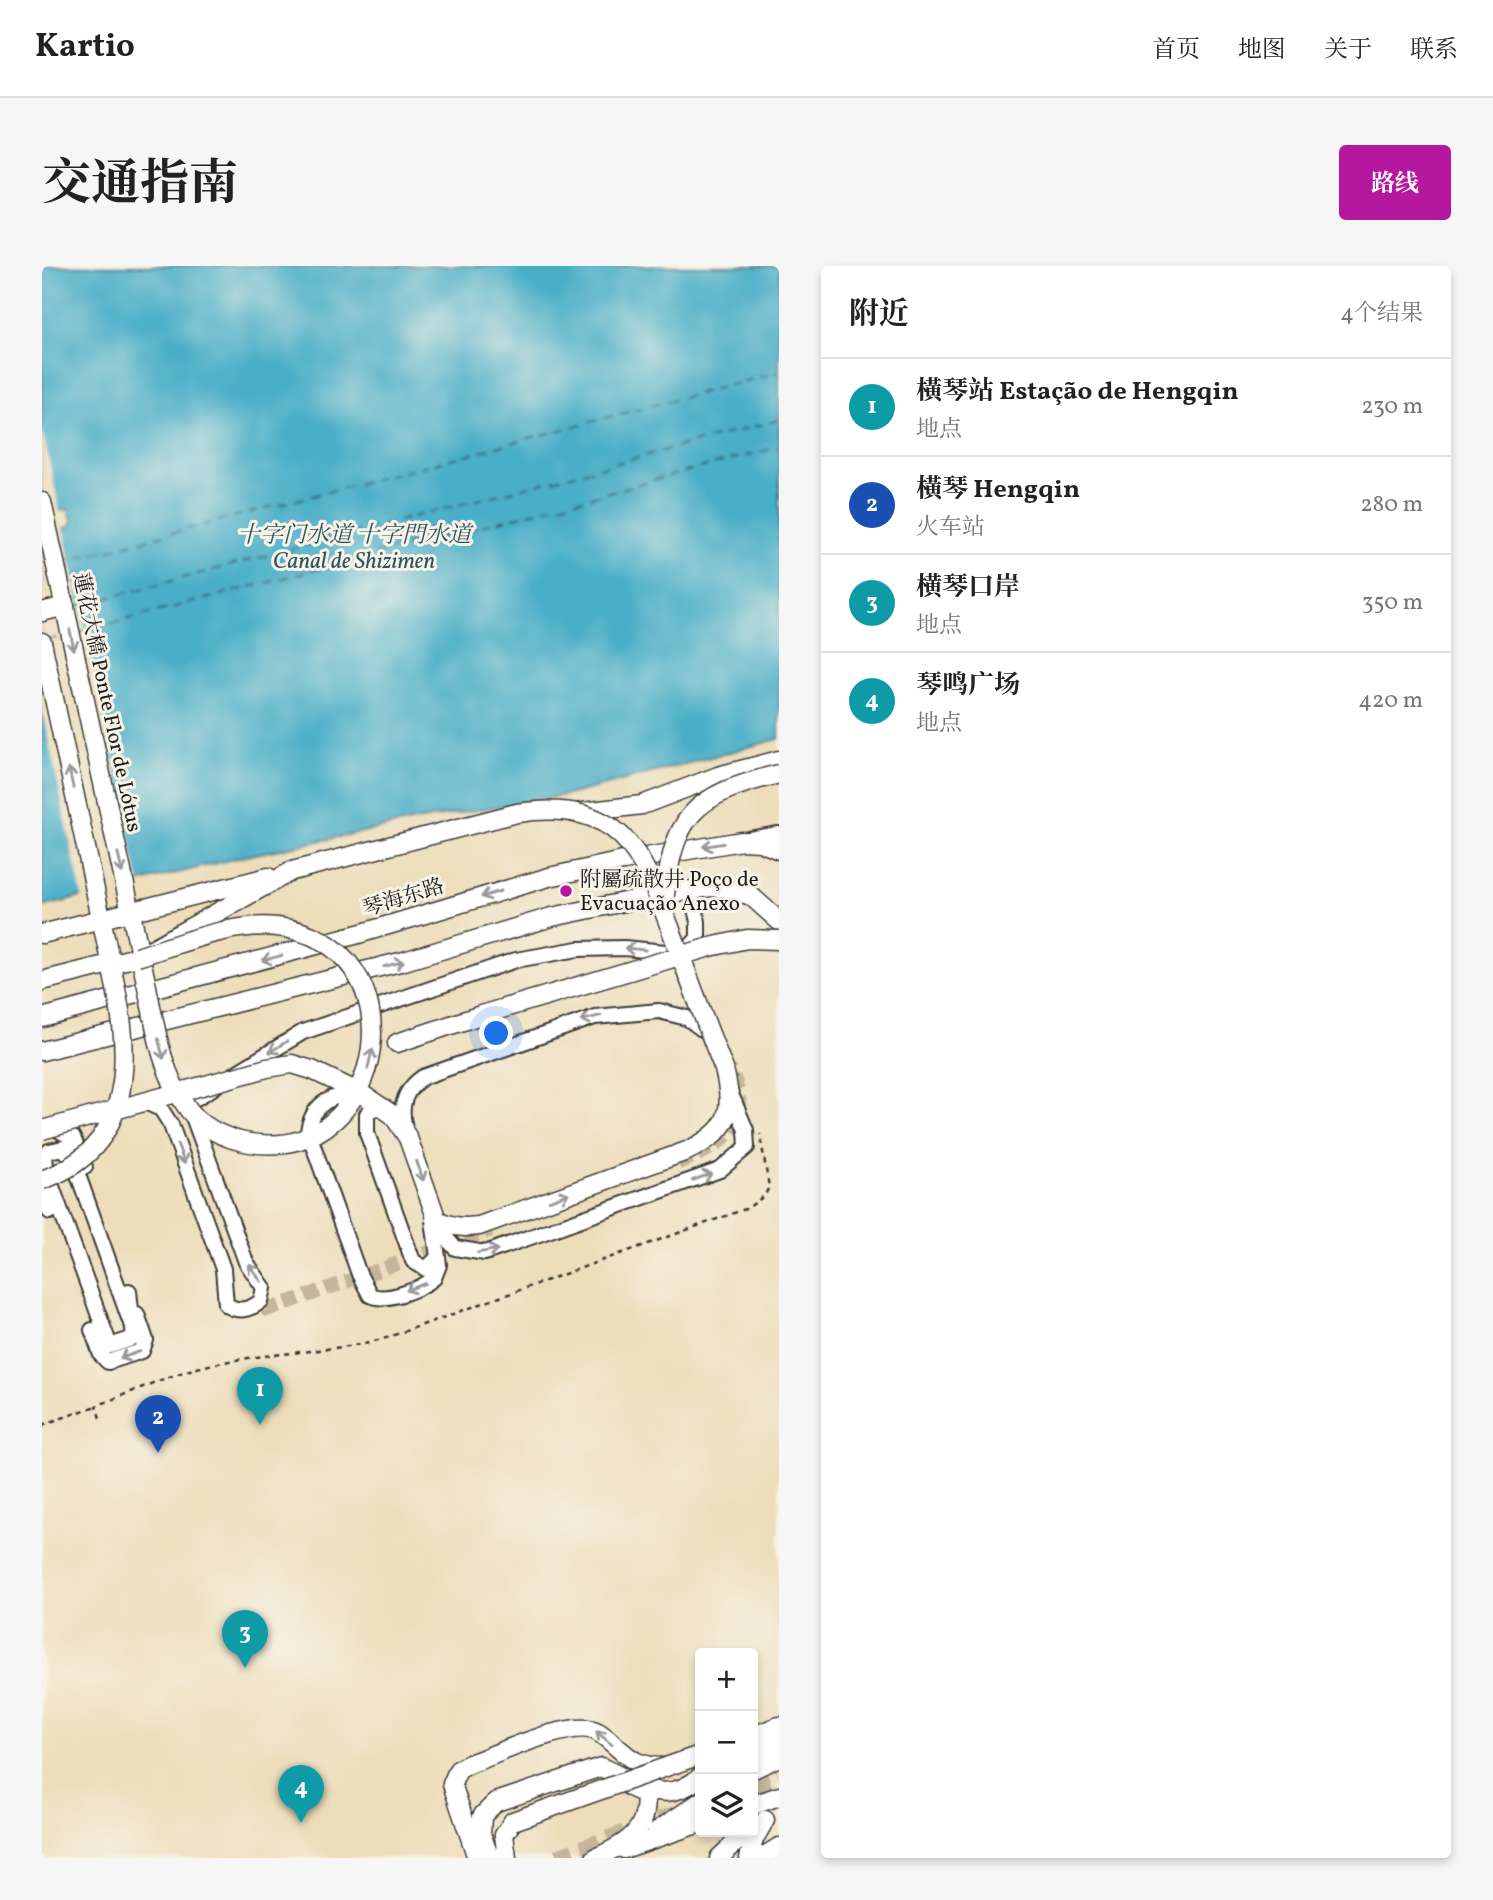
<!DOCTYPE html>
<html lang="zh">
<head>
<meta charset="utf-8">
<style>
	:root { --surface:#fff; --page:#f6f6f6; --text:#222; --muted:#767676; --line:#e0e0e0; --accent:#b5179e }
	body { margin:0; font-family:Vollkorn,"Noto Serif SC",serif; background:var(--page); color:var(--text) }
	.controls { position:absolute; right:21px; bottom:21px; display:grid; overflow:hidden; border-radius:7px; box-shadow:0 4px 10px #0003 }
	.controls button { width:63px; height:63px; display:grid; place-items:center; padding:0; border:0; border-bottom:2px solid var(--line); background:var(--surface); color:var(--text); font:35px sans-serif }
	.you { position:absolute; left:455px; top:768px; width:24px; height:24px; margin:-18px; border:5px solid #fff; border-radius:50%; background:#1a73e8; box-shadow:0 0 0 10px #1a73e833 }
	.badge { display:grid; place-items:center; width:46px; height:46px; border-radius:50%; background:var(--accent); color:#fff; font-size:23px; font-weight:700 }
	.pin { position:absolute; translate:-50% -58px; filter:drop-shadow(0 2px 4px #0008) }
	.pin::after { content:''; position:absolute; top:37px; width:24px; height:21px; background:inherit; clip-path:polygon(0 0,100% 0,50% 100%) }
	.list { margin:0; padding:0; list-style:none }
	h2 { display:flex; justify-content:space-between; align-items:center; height:91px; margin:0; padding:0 28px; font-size:30px }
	h2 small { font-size:23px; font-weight:400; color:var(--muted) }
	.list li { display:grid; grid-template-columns:46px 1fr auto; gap:21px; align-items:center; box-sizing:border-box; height:98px; padding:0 28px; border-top:2px solid var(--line) }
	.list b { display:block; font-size:26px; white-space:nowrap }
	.list p { margin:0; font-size:23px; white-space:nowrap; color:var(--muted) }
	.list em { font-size:23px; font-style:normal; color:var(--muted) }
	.icon { flex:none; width:38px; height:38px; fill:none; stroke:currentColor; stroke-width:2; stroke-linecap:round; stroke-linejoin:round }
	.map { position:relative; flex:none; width:737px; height:1592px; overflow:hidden; border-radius:7px }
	header { display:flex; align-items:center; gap:42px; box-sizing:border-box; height:98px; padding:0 35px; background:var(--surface); border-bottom:2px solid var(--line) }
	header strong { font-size:33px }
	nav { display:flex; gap:38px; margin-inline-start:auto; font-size:24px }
	.intro { display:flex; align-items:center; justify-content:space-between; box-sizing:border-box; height:168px; padding:0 42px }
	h1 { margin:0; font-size:49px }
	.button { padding:18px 32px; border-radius:7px; background:var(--accent); color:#fff; font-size:24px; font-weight:700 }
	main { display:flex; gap:42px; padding:0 42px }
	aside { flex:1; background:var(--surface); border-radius:7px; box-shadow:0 4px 10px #0003 }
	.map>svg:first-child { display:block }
	.water { fill:#49aec8; stroke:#326572; stroke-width:2 }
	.pier { fill:#edddba }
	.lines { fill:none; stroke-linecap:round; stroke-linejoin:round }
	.ferry { stroke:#2e5661; stroke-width:2; stroke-dasharray:9 7; stroke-linecap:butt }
	.minor-tunnel { stroke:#c3b69a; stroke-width:14; stroke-dasharray:14 7; stroke-linecap:butt }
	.major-tunnel { stroke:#c3b69a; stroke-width:18; stroke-dasharray:18 9; stroke-linecap:butt }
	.minor-casing { stroke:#3b3934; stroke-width:18 }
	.major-casing { stroke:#3b3934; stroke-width:21 }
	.path { stroke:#3b3934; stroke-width:2.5; stroke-dasharray:5 5; stroke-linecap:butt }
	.minor { stroke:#fff; stroke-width:14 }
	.major { stroke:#fff; stroke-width:18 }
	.minor-bridge-casing { stroke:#3b3934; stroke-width:18; stroke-linecap:butt }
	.major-bridge-casing { stroke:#3b3934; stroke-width:21; stroke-linecap:butt }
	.minor-bridge { stroke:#fff; stroke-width:14 }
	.major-bridge { stroke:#fff; stroke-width:18 }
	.oneway { stroke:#999 }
	.poi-dot { fill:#b5179e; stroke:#f7f3e8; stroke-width:2.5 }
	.labels { text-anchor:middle; stroke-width:6; stroke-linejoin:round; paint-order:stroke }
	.street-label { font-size:21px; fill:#1c1c1c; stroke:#f7f3e8 }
	.poi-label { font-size:21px; fill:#1c1c1c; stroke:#f7f3e8; text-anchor:start }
	.water-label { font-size:23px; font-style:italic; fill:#2e5661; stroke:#f7f3e8 }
</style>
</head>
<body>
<header>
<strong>Kartio</strong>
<nav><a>首页</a><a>地图</a><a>关于</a><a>联系</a></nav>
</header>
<div class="intro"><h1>交通指南</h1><a class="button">路线</a></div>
<main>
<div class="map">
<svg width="737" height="1592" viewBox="0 0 737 1592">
	<rect width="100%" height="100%" fill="#f7f3e8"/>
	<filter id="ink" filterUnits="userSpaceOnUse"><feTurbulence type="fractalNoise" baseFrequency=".0143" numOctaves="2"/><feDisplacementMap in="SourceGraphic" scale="14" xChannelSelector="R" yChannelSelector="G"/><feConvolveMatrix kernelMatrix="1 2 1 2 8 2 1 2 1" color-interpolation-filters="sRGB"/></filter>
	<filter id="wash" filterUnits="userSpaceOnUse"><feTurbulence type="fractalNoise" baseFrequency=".00686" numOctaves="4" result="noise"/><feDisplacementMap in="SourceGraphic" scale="28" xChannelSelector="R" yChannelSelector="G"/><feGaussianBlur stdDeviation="1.57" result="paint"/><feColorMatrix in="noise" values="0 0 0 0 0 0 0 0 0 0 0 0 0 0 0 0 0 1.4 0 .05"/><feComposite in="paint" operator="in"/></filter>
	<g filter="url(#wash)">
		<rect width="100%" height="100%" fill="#edddba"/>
		<path class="water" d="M0 0H737V473L530 528 399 550 199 591 0 641V267L27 261 31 255 26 243 0 248Z"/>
		<path class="pier" d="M0 162 18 247 0 251Z
			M21 259 98 620 41 635 0 443V305L8 336 0 300V264Z"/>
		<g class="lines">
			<path class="ferry" d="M21 296 737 106
				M31 341 737 154
				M38 366 737 181
				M7 374 22 370"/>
		</g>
	</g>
	<g filter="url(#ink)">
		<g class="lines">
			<path class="minor-tunnel" d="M636 897C685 879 713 856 688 802
				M217 1024 225 1044 449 964"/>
			<path class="major-tunnel" d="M711 1520 737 1510
				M515 1592 633 1549"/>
			<g class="minor-casing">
				<path id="minor" d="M707 573 737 568
					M617 745 645 752 660 763
					M194 807 261 766 474 694 536 683 582 682 634 687 645 684 656 672V656L649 624
					M149 835 174 820
					M11 861 31 872 43 901
					M0 923 8 946
					M87 1025 92 1072 68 1080 5 907 3 891 7 885 21 882 30 892 88 1055
					M50 1064 59 1089 66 1096 100 1085 104 1074 95 1048"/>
			</g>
			<g class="major-casing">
				<path id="major" d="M0 236 104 716
					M0 346 23 340
					M0 376 74 722
					M532 547 600 539 676 510 737 494
					M0 668 226 611
					M0 715 95 691 250 605
					M0 752 320 667 507 611 581 595 700 575 718 576 737 584
					M355 777 439 749
					M0 785 362 695 510 651 611 630 668 621 688 623 709 630 737 655
					M711 1470 737 1460
					M711 1488 737 1476
					M711 1503 737 1491
					M711 1539 737 1530
					M615 1565 658 1536
					M582 1583 658 1557
					M435 1592 410 1518 416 1504 427 1498C454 1489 532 1451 556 1466 582 1483 586 1501 621 1501
					M448 1592 439 1568 440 1550 454 1536 559 1501C595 1517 622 1542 658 1511
					M465 1592 462 1569 471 1555
					M553 1592C583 1579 608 1565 603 1528L588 1521
					M677 1592 705 1566
					M707 1592 712 1573 723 1554
					M719 1592 737 1581"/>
			</g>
			<path class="path" d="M58 1152 54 1140C93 1125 132 1106 172 1098 229 1086 287 1087 344 1072L706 942 723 929 727 921 718 868
				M0 1159 54 1140"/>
			<use href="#minor" class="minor"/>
			<use href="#major" class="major"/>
			<g class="minor-bridge-casing">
				<path id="minor-bridge" d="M319 828C292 828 271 835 266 865L317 1008 328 1029C344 1037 379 1023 392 1012L397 999 391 954
					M103 836 119 843 129 859 181 1003 184 1038C195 1047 208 1044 219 1035L222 1022 204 996 150 848
					M342 842 333 841 325 848V867L371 995 384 1003 396 991
					M363 862C357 840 362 824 381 811L553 751 617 745
					M395 954 400 967 413 982 443 987 678 904 705 881 704 864 688 826"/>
			</g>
			<g class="major-bridge-casing">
				<path id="major-bridge" d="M622 638C631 549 650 529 737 508
					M95 691C138 678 189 656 235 661 381 677 348 899 208 877 182 873 156 860 142 837 118 802 113 757 104 716
					M439 749 668 681 705 673 737 674
					M0 864 225 802 250 798 270 804 320 828 351 849 366 872 395 954C410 961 421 962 437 960L645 885C687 865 693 847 682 803 664 759 648 715 632 672 600 587 582 532 475 547L250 605
					M0 914C88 883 90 800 74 722
					M471 1555 658 1489"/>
			</g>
			<use href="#minor-bridge" class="minor-bridge"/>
			<use href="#major-bridge" class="major-bridge"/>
		</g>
		<defs><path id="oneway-shaft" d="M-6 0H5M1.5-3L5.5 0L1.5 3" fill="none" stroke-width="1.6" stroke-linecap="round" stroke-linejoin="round" transform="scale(1.75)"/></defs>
		<g class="oneway">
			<use href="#oneway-shaft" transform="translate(30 374) rotate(78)"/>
			<use href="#oneway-shaft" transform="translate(29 512) rotate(-102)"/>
			<use href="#oneway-shaft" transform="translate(671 579) rotate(171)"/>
			<use href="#oneway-shaft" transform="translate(78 597) rotate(78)"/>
			<use href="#oneway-shaft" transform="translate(449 628) rotate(163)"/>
			<use href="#oneway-shaft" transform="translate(593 683) rotate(-174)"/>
			<use href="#oneway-shaft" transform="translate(230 692) rotate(165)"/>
			<use href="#oneway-shaft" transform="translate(352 698) rotate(-14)"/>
			<use href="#oneway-shaft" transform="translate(549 752) rotate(165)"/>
			<use href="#oneway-shaft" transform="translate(236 781) rotate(148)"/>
			<use href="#oneway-shaft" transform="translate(119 783) rotate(75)"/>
			<use href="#oneway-shaft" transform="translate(328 793) rotate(-77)"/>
			<use href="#oneway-shaft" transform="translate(139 888) rotate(70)"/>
			<use href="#oneway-shaft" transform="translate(378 905) rotate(71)"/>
			<use href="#oneway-shaft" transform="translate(660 911) rotate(-20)"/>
			<use href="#oneway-shaft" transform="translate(517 931) rotate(-20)"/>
			<use href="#oneway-shaft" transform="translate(446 985) rotate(-10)"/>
			<use href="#oneway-shaft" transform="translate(213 1007) rotate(-127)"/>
			<use href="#oneway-shaft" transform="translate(374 1021) rotate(160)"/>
			<use href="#oneway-shaft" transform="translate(88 1089) rotate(161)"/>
			<use href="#oneway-shaft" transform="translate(562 1472) rotate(-140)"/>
		</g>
	</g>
	<circle class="poi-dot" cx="524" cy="625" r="7"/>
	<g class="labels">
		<g class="street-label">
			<text transform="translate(66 436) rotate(78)" y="7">蓮花大橋 Ponte Flor de Lótus</text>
			<text transform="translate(361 631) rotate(-17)" y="7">琴海东路</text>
		</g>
		<g class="poi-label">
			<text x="538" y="620">附屬疏散井 Poço de<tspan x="538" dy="24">Evacuação Anexo</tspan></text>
		</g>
		<g class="water-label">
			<text x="312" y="276">十字门水道 十字門水道<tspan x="312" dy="26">Canal de Shizimen</tspan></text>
		</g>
	</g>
</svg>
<div class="controls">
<button>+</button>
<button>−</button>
<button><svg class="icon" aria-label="layers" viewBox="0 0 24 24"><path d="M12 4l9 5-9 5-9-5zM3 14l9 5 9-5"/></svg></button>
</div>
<div class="you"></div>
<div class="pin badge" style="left:218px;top:1159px;background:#0f9aa8">1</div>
<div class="pin badge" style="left:116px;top:1187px;background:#1a4fb4">2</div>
<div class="pin badge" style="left:203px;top:1402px;background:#0f9aa8">3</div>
<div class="pin badge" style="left:259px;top:1557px;background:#0f9aa8">4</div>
</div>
<aside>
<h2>附近<small>4个结果</small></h2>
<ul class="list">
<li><span class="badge" style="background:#0f9aa8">1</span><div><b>橫琴站 Estação de Hengqin</b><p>地点</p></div><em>230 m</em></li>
<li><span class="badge" style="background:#1a4fb4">2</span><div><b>橫琴 Hengqin</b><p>火车站</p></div><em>280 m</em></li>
<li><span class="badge" style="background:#0f9aa8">3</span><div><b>横琴口岸</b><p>地点</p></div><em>350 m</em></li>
<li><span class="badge" style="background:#0f9aa8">4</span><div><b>琴鸣广场</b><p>地点</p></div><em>420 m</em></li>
</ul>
</aside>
</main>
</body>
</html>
